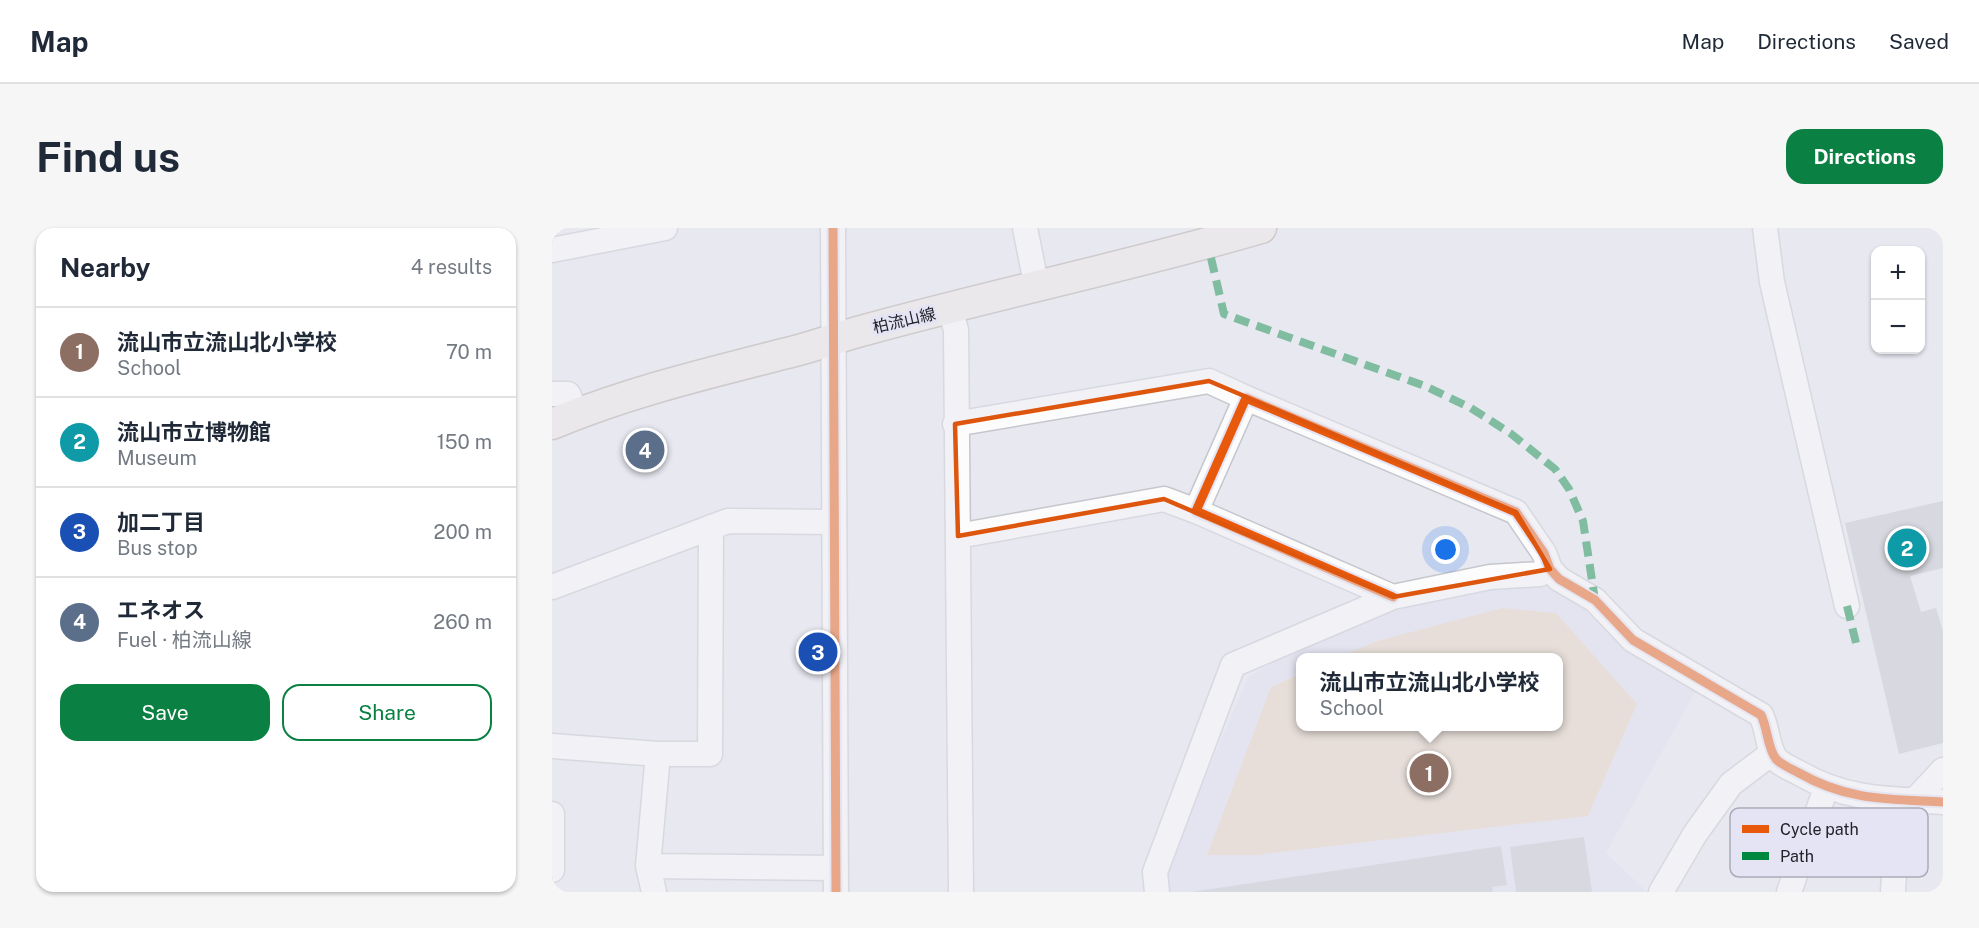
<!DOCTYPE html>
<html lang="en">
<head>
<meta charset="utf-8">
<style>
	:root { --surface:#fff; --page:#f6f6f7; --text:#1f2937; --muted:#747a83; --line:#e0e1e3; --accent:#0b8043 }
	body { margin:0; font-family:"Public Sans","Noto Sans JP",sans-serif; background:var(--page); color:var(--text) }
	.controls { position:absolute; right:18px; top:18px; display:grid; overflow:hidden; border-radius:12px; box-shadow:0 2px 4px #0004 }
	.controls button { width:54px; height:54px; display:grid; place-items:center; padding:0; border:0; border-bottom:2px solid var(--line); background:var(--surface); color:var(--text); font:30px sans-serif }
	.you { position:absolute; left:894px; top:322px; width:21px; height:21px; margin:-15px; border:4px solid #fff; border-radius:50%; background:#1a73e8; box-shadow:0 0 0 9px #1a73e833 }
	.badge { display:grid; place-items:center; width:39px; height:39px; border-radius:50%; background:var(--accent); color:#fff; font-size:20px; font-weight:700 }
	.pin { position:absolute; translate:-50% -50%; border:3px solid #fff; box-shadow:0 2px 6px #0006 }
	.popup { position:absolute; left:744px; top:425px; width:267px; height:78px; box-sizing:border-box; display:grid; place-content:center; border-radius:12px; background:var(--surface); filter:drop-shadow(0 2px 4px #0005); font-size:20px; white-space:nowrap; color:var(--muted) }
	.popup b { font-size:22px; color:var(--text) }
	.popup::after { content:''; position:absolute; left:50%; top:100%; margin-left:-12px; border:12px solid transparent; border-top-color:var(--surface) }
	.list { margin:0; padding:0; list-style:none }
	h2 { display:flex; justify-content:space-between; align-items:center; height:78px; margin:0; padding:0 24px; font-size:26px }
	h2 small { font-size:20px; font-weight:400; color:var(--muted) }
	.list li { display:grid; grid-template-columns:39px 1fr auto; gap:18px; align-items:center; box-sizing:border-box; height:90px; padding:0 24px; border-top:2px solid var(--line) }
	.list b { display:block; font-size:22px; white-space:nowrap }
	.list p { margin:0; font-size:20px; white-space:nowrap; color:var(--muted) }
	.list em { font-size:20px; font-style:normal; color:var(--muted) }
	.actions { display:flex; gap:12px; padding:18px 24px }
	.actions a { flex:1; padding:14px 0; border:2px solid var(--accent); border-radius:18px; text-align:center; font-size:21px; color:var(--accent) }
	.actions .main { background:var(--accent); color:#fff }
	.map { position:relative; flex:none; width:1391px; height:664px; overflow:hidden; border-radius:18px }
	header { display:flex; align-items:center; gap:36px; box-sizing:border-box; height:84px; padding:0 30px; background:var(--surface); border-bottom:2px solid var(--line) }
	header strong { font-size:28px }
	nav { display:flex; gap:33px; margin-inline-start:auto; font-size:21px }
	.intro { display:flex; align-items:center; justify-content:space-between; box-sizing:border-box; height:144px; padding:0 36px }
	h1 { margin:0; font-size:42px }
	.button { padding:15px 27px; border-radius:18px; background:var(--accent); color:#fff; font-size:21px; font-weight:700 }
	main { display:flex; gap:36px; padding:0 36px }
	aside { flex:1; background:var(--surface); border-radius:18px; box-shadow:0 2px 4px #0004 }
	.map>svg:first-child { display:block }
	.built { fill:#e0e0f2; fill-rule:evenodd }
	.green { fill:#e7d3bd }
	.building { fill:#c6c6ce }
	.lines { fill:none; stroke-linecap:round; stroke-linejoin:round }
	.minor-casing { stroke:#c6c6cd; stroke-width:27 }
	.major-casing { stroke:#b1a9a2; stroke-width:33 }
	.minor { stroke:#fcfcfd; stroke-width:24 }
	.major { stroke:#ede8e3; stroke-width:30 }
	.quiet { stroke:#00873e; stroke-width:8; stroke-dasharray:15 8; stroke-linecap:butt }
	.cycleway-casing { stroke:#e4e4f5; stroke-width:13 }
	.cycleway { stroke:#e8590c; stroke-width:9 }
	.marked { fill:none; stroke:#de560d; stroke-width:4.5; stroke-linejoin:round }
	.labels { text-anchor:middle; stroke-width:6; stroke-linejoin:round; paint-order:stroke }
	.street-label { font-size:16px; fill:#222229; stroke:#e4e4f5 }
	.key { fill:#e4e4f5; stroke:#aaaab8; stroke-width:1.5 }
	.key-label { font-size:16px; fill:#222229 }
</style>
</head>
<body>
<header>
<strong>Map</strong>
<nav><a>Map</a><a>Directions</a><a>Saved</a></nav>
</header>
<div class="intro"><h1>Find us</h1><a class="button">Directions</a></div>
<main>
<aside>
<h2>Nearby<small>4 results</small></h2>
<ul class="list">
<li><span class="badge" style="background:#8d6e63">1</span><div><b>流山市立流山北小学校</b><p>School</p></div><em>70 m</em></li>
<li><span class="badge" style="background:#0f9aa8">2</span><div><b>流山市立博物館</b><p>Museum</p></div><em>150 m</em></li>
<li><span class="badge" style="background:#1a4fb4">3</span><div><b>加二丁目</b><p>Bus stop</p></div><em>200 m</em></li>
<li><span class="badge" style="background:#5c6f8a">4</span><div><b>エネオス</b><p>Fuel · 柏流山線</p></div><em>260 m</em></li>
</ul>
<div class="actions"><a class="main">Save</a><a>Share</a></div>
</aside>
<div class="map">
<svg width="1391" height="664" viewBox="0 0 1391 664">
	<rect width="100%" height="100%" fill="#e8e8f1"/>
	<path class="built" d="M1006 358 1071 416 1143 464 1054 625 1095 664H612L610 651 696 449 785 399 906 363ZM748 430H1006V498H748Z"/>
	<path class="green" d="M950 380 1004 385 1085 476 1036 588 703 627H655L719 459 748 446V498H1006V430L787 429 825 413Z"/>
	<path class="building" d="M1391 273V340L1358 348 1369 384 1384 380 1391 403V515L1347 526 1293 295Z
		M1032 609 1040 664H964L958 619Z
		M949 618 955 657 940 659 941 664H639Z"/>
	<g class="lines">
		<g class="minor-casing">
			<path id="minor" d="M281 0 284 664
				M473 0 485 60
				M1213 0 1220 54 1295 378
				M0 22 113 0
				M398 81 404 102 409 664
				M0 166H16L25 185
				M403 196 657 153 694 170
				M406 308 612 271 644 283
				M0 359 176 293 281 294
				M841 369 644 283 694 170 964 284 992 325 998 341 1007 351 1043 372 1081 412 1209 487C1216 501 1215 519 1224 531 1229 537 1240 541 1247 545 1296 573 1337 571 1391 574
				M0 518 106 526H158L159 299
				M1362 573 1391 542
				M0 586V642
				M96 638 283 640
				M102 664 96 638 106 526
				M605 664 603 644 681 437 841 369 938 349 988 346 998 341
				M1109 664 1143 606 1179 556 1220 525
				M1237 664 1274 560
				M1341 664 1346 572"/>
		</g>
		<g class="major-casing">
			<path id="major" d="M0 196C79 163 161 144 243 123 267 117 289 108 313 102 444 66 578 38 709 0"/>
		</g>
		<use href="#minor" class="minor"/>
		<use href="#major" class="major"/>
		<path class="quiet" d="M659 30 672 86 873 158 919 180 958 205 1003 241 1017 261 1031 293 1043 372
			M1295 378 1305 419"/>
		<g class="cycleway-casing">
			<path id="cycleway" d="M281 0 284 664
				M841 369 644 283 694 170 964 284 992 325 998 341 1007 351 1043 372 1081 412 1209 487C1216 501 1215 519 1224 531 1229 537 1240 541 1247 545 1296 573 1337 571 1391 574"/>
		</g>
		<use href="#cycleway" class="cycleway"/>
	</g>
	<path d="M0 0H1391V664H0ZM657 153 964 284 998 341 841 369 612 271 406 308 403 196Z" fill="#e8e8f1" fill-opacity=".55" fill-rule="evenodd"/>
	<path class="marked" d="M657 153 964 284 998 341 841 369 612 271 406 308 403 196Z"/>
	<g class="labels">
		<g class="street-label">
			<text transform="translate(352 92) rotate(-13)" y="6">柏流山線</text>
		</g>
	</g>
	<rect x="1178" y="580" width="198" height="69" rx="9" class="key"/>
	<rect x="1190" y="597" width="27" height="8" fill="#e8590c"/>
	<rect x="1190" y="624" width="27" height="8" fill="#00873e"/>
	<g class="key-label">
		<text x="1228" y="607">Cycle path</text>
		<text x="1228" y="634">Path</text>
	</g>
</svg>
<div class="controls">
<button>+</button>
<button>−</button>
</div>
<div class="you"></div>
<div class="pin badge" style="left:877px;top:545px;background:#8d6e63">1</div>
<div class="popup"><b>流山市立流山北小学校</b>School</div>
<div class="pin badge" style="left:1355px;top:320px;background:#0f9aa8">2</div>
<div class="pin badge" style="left:266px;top:424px;background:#1a4fb4">3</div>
<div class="pin badge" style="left:93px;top:222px;background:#5c6f8a">4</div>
</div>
</main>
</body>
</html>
